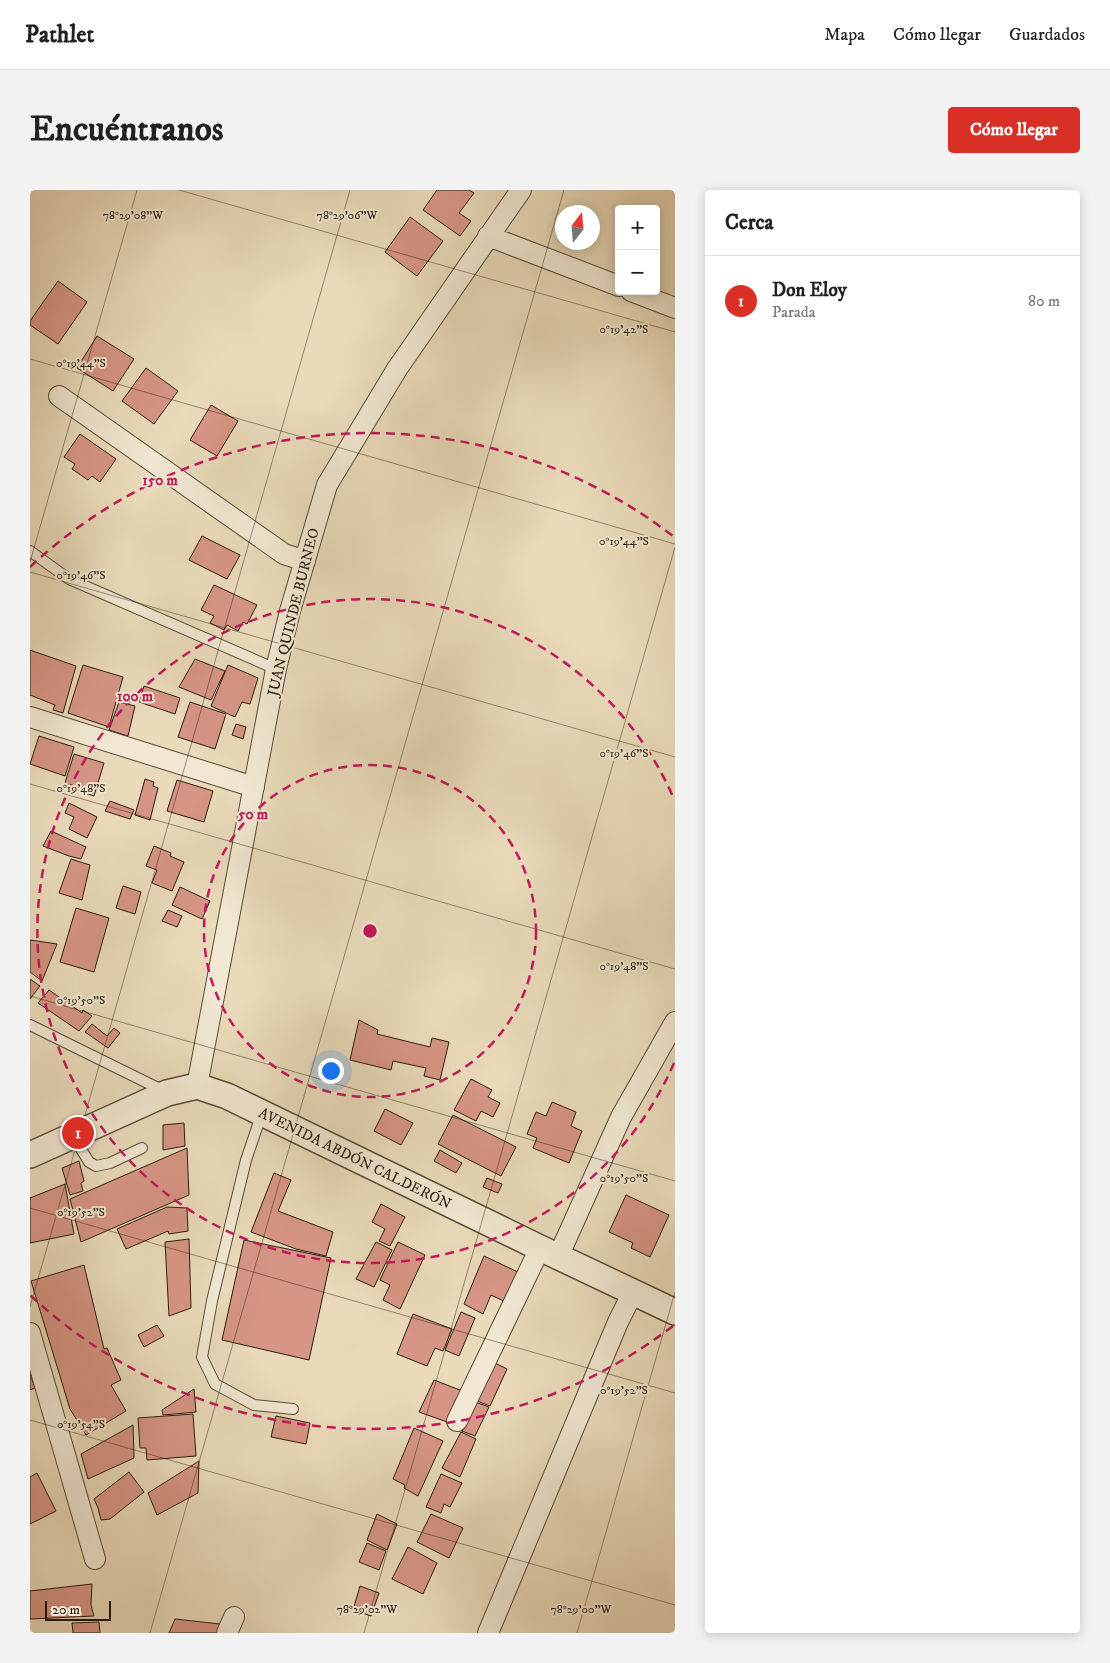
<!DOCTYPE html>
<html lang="es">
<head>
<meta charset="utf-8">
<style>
	:root { --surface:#fff; --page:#f2f2f2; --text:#202124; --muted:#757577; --line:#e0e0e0; --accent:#d93025 }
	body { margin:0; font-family:"IM FELL DW Pica",serif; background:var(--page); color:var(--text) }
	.controls { position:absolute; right:15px; top:15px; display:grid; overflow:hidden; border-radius:5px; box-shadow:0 2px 12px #0003 }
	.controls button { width:45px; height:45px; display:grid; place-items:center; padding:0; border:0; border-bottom:1px solid var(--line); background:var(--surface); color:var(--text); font:25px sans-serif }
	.compass { position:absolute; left:525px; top:15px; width:45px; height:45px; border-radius:50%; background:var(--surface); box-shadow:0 2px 12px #0003; rotate:16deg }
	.scale { position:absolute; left:15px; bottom:12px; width:66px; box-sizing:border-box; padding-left:5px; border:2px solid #2b1d0e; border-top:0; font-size:14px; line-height:18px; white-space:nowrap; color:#2b1d0e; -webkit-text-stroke:4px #f1e7d2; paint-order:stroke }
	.you { position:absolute; left:300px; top:880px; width:18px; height:18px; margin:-12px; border:4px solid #fff; border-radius:50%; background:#1a73e8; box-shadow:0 0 0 8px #1a73e833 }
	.badge { display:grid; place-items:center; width:32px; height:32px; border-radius:50%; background:var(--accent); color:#fff; font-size:16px; font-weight:700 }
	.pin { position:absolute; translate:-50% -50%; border:2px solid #fff; box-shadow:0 1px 5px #0006 }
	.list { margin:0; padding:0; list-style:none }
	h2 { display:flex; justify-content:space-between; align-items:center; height:65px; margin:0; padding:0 20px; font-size:21px }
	h2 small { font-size:16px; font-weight:400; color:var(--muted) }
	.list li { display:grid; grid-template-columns:32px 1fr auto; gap:15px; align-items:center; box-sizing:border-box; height:90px; padding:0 20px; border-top:1px solid var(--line) }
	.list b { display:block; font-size:19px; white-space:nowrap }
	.list p { margin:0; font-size:16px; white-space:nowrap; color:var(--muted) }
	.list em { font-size:16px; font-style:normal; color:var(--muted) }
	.map { position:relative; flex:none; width:645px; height:1443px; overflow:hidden; border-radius:5px }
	header { display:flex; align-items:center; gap:30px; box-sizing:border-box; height:70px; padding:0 25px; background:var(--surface); border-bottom:1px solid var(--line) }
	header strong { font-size:24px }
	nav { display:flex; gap:28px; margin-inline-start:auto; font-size:18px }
	.intro { display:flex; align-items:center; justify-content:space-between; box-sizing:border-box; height:120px; padding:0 30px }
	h1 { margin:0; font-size:35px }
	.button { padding:12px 22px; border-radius:5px; background:var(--accent); color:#fff; font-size:18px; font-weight:700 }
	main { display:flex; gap:30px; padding:0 30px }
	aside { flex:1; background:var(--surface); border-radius:5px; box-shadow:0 2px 12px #0003 }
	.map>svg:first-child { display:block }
	.building { fill:#d69585; stroke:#2b1d0e }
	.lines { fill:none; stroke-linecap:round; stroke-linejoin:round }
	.service-casing { stroke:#5a4c39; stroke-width:12 }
	.minor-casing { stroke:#5a4c39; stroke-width:22 }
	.tertiary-casing { stroke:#5a4c39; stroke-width:28 }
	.service { stroke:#f1e7d2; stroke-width:10 }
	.minor { stroke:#f1e7d2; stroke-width:20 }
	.tertiary { stroke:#f1e7d2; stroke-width:25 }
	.ticks { fill:none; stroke:#2b1d0e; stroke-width:1; stroke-opacity:0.45 }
	.ring { fill:none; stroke:#c2185b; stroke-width:2.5; stroke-dasharray:9 6 }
	.labels { text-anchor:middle; stroke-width:4; stroke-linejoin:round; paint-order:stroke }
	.street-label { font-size:15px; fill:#2b1d0e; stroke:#f1e7d2 }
	.ticks-label { font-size:12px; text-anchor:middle; fill:#2b1d0e; stroke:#f1e7d2; stroke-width:4; stroke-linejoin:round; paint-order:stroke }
	.centre { fill:#c2185b; stroke:#f1e7d2; stroke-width:2.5 }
	.ring-label { font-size:15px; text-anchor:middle; font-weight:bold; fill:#c2185b; stroke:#f1e7d2; stroke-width:4; stroke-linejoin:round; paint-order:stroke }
</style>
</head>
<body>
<header>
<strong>Pathlet</strong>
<nav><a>Mapa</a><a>Cómo llegar</a><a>Guardados</a></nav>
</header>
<div class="intro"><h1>Encuéntranos</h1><a class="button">Cómo llegar</a></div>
<main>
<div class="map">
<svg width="645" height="1443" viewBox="0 0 645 1443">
	<rect width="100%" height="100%" fill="#e9daba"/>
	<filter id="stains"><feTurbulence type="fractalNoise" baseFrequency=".004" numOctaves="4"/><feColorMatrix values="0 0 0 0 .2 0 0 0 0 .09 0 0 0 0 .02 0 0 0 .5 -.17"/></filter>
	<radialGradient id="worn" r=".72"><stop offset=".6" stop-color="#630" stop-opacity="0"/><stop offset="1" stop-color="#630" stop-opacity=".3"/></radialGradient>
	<path class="building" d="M407 0H439L444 3 429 23 441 31 430 46 393 20Z
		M380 27 413 51 387 86 355 62Z
		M28 91 57 112 28 154 0 135V131Z
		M67 146 104 169 83 201 47 178Z
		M116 178 148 201 124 234 92 211Z
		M181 215 208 231 187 266 160 250Z
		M50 244 86 269 70 292 62 286 58 290 42 279 45 274 34 267Z
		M172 346 210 365 197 389 159 370Z
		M184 395 227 415 217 434 213 432 208 441 197 435 194 440 180 433 184 426 171 420Z
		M0 460 46 476 33 523 23 520 25 515 0 505Z
		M165 469 195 481 181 510 149 497Z
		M53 475 93 487 79 537 38 523Z
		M198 475 228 488 220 514 212 512 205 527 181 516Z
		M114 496 150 508 145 524 109 512Z
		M89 512 105 516 98 546 79 540Z
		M160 512 196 524 185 559 148 547Z
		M206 534 216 537 213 549 202 545Z
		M9 546 44 557 35 586 0 574Z
		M44 564 74 573 64 606 34 596Z
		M115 589 124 592 123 596 128 598 120 630 105 625Z
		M147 590 183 601 174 632 137 621Z
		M80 611 104 620 100 629 75 621Z
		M39 613 67 627 57 648 39 639 44 627 35 623Z
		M21 641 56 657 51 669 39 666 13 656Z
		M124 656 141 663 140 666 154 672 142 701 122 693 127 680 116 676Z
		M41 669 60 675 52 710 29 703Z
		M93 696 111 702 105 724 86 718Z
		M150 697 180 711 172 729 142 715Z
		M46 718 79 728 64 782 30 772Z
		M138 720 152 726 147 737 132 731Z
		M0 750 27 754 12 791 0 782Z
		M0 789 10 796 0 809Z
		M19 800 52 823 53 820 62 826 49 841 8 813Z
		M329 830 348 840 347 844 400 857 402 848 419 852 410 890 394 886 396 878 363 871 361 880 320 870Z
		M62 834 77 846 84 838 90 843 78 858 55 842Z
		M441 889 462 900 458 907 470 913 463 927 451 921 446 931 424 920Z
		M522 912 546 922 541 936 552 941 539 973 503 958 507 948 497 944 506 922 516 926Z
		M355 919 383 933 371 955 344 941Z
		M423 925 486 957 471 986 408 954Z
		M154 933 155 956 133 960V935Z
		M157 958 159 1005 51 1052 40 1009Z
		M410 960 432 973 426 983 404 971Z
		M49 971 54 991 51 993 53 1001 40 1005 32 978Z
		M244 983 261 990 248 1021 303 1042 296 1066 266 1059 221 1042Z
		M457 988 472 994 468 1003 453 997Z
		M35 994 44 1044 0 1053V1008Z
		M596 1005 639 1025 620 1067 601 1058 603 1053 579 1042Z
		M351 1014 375 1027 360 1056 349 1051 355 1039 342 1032Z
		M137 1017 157 1018 158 1041 139 1044 138 1041 96 1059 87 1039Z
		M159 1049 161 1118 139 1126 135 1052Z
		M214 1050 301 1068 279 1170 192 1150Z
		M346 1052 362 1060 344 1097 326 1089Z
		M368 1052 395 1065 370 1119 353 1110 360 1095 350 1090Z
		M454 1066 492 1084 480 1114 461 1105 453 1124 434 1114Z
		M54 1075 74 1159 77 1158 91 1190 81 1195 96 1221 56 1245 40 1219 1 1091Z
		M431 1122 445 1128 429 1166 415 1160Z
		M383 1124 422 1139 413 1161 405 1158 397 1176 367 1164Z
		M127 1135 134 1146 114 1157 108 1145Z
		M465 1173 477 1179 460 1216 447 1211Z
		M0 1184 5 1198 0 1200Z
		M404 1190 435 1202 420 1233 389 1222Z
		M164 1199 166 1222 133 1225 132 1220Z
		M445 1212 459 1217 445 1246 432 1241Z
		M163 1224 166 1266 117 1270 116 1258H110L108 1228Z
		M246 1226 280 1233 276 1254 241 1247Z
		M103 1235 104 1268 58 1289 51 1264Z
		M384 1238 413 1251 388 1306 374 1298 375 1295 363 1289Z
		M431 1242 446 1249 430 1287 412 1278Z
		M169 1271 168 1303 127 1325 118 1303Z
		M99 1282 114 1302 80 1329 71 1330 68 1318 64 1309Z
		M7 1283 26 1321 0 1334V1287Z
		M411 1284 432 1293 420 1317 414 1314 411 1323 396 1317Z
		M347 1324 367 1334 357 1360 337 1350Z
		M401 1324 433 1338 419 1368 387 1352Z
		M337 1353 356 1361 349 1380 329 1372Z
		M378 1357 407 1373 393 1404 362 1389Z
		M62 1394 61 1415 64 1426 0 1429V1401Z
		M330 1396 349 1403 341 1426 323 1420Z
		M145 1429 190 1434 187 1443H139Z
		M69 1432 70 1443H43L42 1433Z"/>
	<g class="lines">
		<g class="service-casing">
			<path id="service" d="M0 361 39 389 246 479
				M0 835 134 901
				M232 923 216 970 182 1111 172 1167 185 1194 224 1215 263 1219
				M43 946 59 972 66 976 80 973 112 958"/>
		</g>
		<g class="minor-casing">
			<path id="minor" d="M458 46 589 96
				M601 101 645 118
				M29 206 254 364 275 371
				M0 527 224 597
				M167 896 246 479 260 421 297 295 367 179 491 0
				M528 1067 591 927 645 832
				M0 1143 65 1369
				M427 1231 510 1058
				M197 1443 204 1427
				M458 1443 588 1132 603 1102"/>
		</g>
		<g class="tertiary-casing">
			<path id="tertiary" d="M0 965 137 903 167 896 197 906 510 1058 645 1122"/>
		</g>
		<use href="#service" class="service"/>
		<use href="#minor" class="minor"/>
		<use href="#tertiary" class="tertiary"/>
	</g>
	<path class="ticks" d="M149 0 645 142M0 169 645 354M0 372 107 0M0 382 645 567M0 594 645 779M0 806 645 991M0 1018 645 1203M0 1117 320 0M0 1230 645 1415M0 1442 2 1443M120 1443 534 0M334 1443 645 357M547 1443 645 1102"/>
	<g class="ring">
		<circle cx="340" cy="741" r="166"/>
		<path d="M644 873A332 332 0 1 1 644 609"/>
		<path d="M643 1136A498 498 0 0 1 0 1105M0 377A498 498 0 0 1 643 346"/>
	</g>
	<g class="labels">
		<g class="street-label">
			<text transform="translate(263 422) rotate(-76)" y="5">JUAN QUINDE BURNEO</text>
			<text transform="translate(325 968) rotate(26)" y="5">AVENIDA ABDÓN CALDERÓN</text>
		</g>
	</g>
	<g class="ticks-label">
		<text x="103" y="29">78°29'08"W</text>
		<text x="317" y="29">78°29'06"W</text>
		<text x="594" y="143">0°19'42"S</text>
		<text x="51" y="177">0°19'44"S</text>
		<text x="594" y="355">0°19'44"S</text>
		<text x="51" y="389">0°19'46"S</text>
		<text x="594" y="567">0°19'46"S</text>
		<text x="51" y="602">0°19'48"S</text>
		<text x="594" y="780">0°19'48"S</text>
		<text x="51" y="814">0°19'50"S</text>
		<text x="594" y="992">0°19'50"S</text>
		<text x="51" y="1026">0°19'52"S</text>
		<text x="594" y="1204">0°19'52"S</text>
		<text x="51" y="1238">0°19'54"S</text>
		<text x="337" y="1423">78°29'02"W</text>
		<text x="551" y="1423">78°29'00"W</text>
	</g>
	<circle cx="340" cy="741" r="8" class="centre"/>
	<g class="ring-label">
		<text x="130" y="295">150 m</text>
		<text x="105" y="511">100 m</text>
		<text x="223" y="629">50 m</text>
	</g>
	<rect width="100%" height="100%" filter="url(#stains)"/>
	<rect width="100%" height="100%" fill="url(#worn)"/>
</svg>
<div class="controls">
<button>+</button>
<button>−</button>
</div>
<svg class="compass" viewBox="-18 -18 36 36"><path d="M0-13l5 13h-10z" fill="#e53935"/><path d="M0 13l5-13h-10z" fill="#757577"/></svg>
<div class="scale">20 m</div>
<div class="you"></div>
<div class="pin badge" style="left:48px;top:943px">1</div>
</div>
<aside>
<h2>Cerca<small></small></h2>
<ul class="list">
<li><span class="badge">1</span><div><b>Don Eloy</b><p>Parada</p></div><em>80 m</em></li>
</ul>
</aside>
</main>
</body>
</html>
